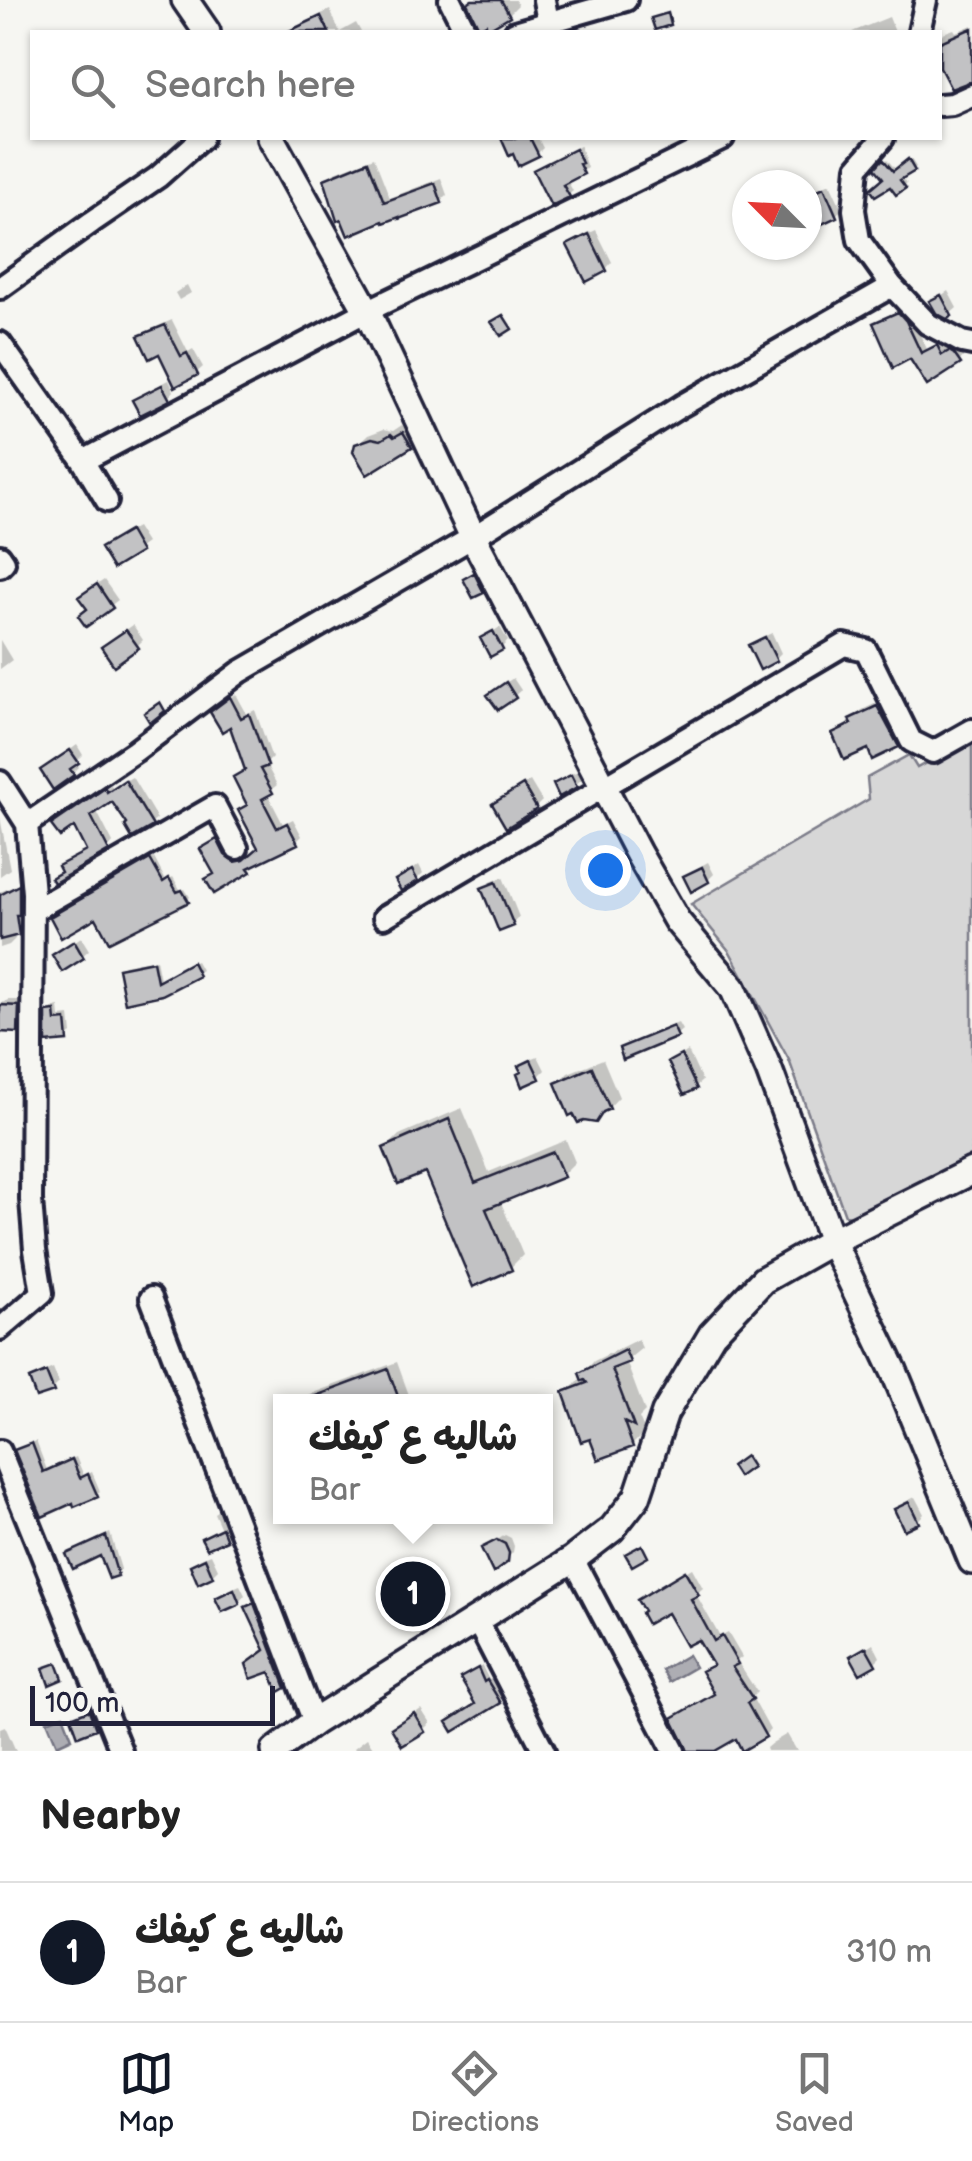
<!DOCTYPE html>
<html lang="en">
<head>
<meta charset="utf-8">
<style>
	:root { --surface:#fff; --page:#f2f2f2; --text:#222; --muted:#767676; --line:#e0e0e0; --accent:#111827 }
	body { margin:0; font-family:"Balsamiq Sans","Playpen Sans Arabic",sans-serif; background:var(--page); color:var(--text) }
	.compass { position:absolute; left:732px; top:170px; width:90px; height:90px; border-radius:50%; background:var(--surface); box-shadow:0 2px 8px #0004; rotate:294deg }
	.scale { position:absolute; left:30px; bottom:25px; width:245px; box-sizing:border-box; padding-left:10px; border:5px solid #22223b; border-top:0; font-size:28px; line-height:35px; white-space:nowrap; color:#22223b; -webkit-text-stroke:8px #f6f6f2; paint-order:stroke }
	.you { position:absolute; left:605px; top:870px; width:35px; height:35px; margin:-25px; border:8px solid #fff; border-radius:50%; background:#1a73e8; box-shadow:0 0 0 15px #1a73e833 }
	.badge { display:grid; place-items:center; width:65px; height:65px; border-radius:50%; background:var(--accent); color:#fff; font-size:32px; font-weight:700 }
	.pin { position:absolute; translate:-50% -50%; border:5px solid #fff; box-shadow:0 2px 10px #0006 }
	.popup { position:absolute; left:273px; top:1394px; width:280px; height:130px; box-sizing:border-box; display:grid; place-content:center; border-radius:0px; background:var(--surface); filter:drop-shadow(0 2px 8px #0005); font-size:32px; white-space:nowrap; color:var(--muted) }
	.popup b { font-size:38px; color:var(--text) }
	.popup::after { content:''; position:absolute; left:50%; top:100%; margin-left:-20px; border:20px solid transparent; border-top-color:var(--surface) }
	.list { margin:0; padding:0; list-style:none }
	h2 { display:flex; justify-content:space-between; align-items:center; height:130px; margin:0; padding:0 40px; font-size:42px }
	h2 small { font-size:32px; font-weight:400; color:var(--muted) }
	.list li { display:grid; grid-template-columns:65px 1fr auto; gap:30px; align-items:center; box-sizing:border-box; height:140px; padding:0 40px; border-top:2px solid var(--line) }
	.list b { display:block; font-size:38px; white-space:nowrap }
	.list p { margin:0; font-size:32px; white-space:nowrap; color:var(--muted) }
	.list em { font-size:32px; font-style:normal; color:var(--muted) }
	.icon { flex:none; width:55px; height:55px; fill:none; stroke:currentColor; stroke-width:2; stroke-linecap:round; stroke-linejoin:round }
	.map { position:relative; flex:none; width:972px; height:1751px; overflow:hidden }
	.search { position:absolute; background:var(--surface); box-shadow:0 2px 8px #0004; left:30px; right:30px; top:30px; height:110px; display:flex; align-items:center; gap:25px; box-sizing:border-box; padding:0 35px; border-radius:0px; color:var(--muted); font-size:38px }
	.sheet { height:270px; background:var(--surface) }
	nav { display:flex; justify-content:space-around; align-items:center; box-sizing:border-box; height:140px; border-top:2px solid var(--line); background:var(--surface); font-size:28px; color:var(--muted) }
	nav a { display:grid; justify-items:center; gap:5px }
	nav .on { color:var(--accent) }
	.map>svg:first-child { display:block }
	.green { fill:#d7d7d7; stroke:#7c7c89; stroke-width:2.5 }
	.water { fill:#adadb3; stroke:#757583; stroke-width:2.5 }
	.shadow { fill:#0003 }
	.building { fill:#c2c2c4; stroke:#22223b; stroke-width:2.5 }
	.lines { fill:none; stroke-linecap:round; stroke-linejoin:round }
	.minor-casing { stroke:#22223b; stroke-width:28 }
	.tertiary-casing { stroke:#22223b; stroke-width:32 }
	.minor { stroke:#f6f6f2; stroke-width:20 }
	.tertiary { stroke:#f6f6f2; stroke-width:25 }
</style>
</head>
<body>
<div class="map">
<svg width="972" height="1751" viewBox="0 0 972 1751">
	<rect width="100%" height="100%" fill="#f6f6f2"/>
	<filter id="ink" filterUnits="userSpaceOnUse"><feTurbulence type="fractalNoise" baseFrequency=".01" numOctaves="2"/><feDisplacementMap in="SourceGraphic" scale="20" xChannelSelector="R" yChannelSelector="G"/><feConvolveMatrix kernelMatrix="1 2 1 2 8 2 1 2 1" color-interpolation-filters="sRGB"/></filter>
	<g filter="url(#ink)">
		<path class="green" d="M972 737V1160L852 1216 845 1215 789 1060 730 952 691 904 869 799 867 778 909 755 917 768Z"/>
		<path class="water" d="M688 1655 695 1667 669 1682 662 1670Z
			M63 1715 72 1738 57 1745 47 1721Z"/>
		<path class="shadow" d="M473 0H515L518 5 509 14 489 25Z
			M330 10 340 32 356 23 361 32H310L307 25 315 17Z
			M889 17 895 32H852Z
			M972 25V79L945 66 940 52V37L943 33 954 29 956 32Z
			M504 138H538L543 148 537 154 514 151 510 152Z
			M580 146 587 168 567 180 573 191 568 195 536 170 540 166Z
			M374 157 390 198 441 178 447 195 441 201 386 220 327 179 333 173Z
			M887 159 896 170 911 159 916 167 901 177 907 183 897 192 878 168Z
			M830 183 842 209 836 215 807 229V194Z
			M596 230 612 262 606 269 587 278 570 245 577 239Z
			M187 285 191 293 179 300 175 293Z
			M948 291 957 308 950 314 932 302Z
			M904 308 911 316 927 349 943 342 948 352 956 346 964 356 959 362 911 356 876 324 882 318Z
			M172 320 188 352 193 349 203 367 196 373 141 337 147 331Z
			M169 380 174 391 168 398 135 401 142 394Z
			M413 423 420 435 410 445H357L368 435 384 429 393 431 402 425 405 428Z
			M136 527 146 543 114 566 110 542Z
			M104 580 118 600 86 624 90 608 88 591Z
			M133 625 143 640 137 646 110 641Z
			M500 627 508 641 501 648 491 633Z
			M772 633 781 653 775 659 751 646 758 639Z
			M0 640 12 660 0 669Z
			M513 678 521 690 514 696 497 689Z
			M236 694 247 714 255 710 272 758 266 764 277 785 267 793 283 824 293 819 302 836 296 842 254 862 255 865 249 870 216 873 203 849 223 835 231 850 242 857 253 855 261 848 241 810 247 805 236 777 247 769 232 724 219 706Z
			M887 698 908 735 897 745 869 746 835 734 862 710Z
			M77 745 83 755 76 762 79 767 73 773 43 770Z
			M578 771 582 779 575 785H556L562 778Z
			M132 777 157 819 151 824H130L113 798 96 810 113 843 108 849 54 878 63 871 61 866 66 861 88 850 74 824 59 820 111 785 113 788Z
			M530 781 542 801 536 807 501 799Z
			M0 817 10 869 0 876Z
			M154 858 166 881 173 877 181 891 185 889 190 897 187 900 56 914Z
			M708 862 714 874 708 880 686 877 692 871Z
			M419 865 423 873 417 879 398 881Z
			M503 877 519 917 512 924 484 888 491 882Z
			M24 882V906L21 909 24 926 13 934 15 939 9 945 0 948V892Z
			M81 937 89 950 82 956 55 955Z
			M156 959 160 979 196 961 201 970 161 993 121 969 124 965Z
			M8 1000H24V1024L17 1031H0V1004Z
			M59 1007 60 1017 70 1016 72 1034 67 1038 48 1013 53 1008Z
			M678 1023 682 1030 676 1035 622 1049 627 1044Z
			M688 1051 702 1081 695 1087 671 1062Z
			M538 1056 545 1070 538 1077 523 1071 521 1067 528 1060Z
			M603 1059 619 1097 596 1121 558 1084 568 1073Z
			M462 1108 489 1172 566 1140 575 1162 562 1175 500 1200 523 1255 510 1268 426 1170 386 1148 399 1135Z
			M638 1339 642 1348 626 1361 645 1412 639 1418 645 1432 632 1445 591 1436 566 1393 579 1380 584 1378 582 1374 594 1361Z
			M397 1362 409 1395 403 1402H298L302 1397Z
			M53 1368 59 1383 52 1390 32 1380 39 1374Z
			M36 1441 47 1470 76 1457 84 1476 92 1472 100 1491 96 1495 74 1500 17 1450Z
			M915 1497 924 1514 917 1521 897 1510 903 1503Z
			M220 1509 228 1535 225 1538 214 1513Z
			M110 1533 121 1569 117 1574 101 1553 69 1555 74 1550Z
			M505 1535 511 1538 514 1546 513 1552 506 1560 484 1549Z
			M211 1554 218 1569 212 1575 193 1566 199 1559Z
			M692 1568 703 1588 696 1594 720 1637 728 1633 742 1657 737 1661 757 1692 752 1697 770 1730 765 1735 736 1736 696 1751H689L681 1713 716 1693 704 1672 715 1664 699 1636 668 1609 646 1611 640 1600Z
			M240 1585 245 1595 239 1602 218 1599 224 1592Z
			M258 1600 289 1682 285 1686 248 1607Z
			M873 1643 880 1657 874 1663 853 1656Z
			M482 1666 489 1680 492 1678 504 1696 499 1701 477 1704 467 1674Z
			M421 1709 430 1723 423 1730 394 1728Z
			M5 1726 16 1751H0V1728Z
			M787 1734 797 1751H767L766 1748 772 1743Z
			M367 1738 374 1749 356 1751 354 1748Z"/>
		<path class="building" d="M472 0H501L510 16 488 29 486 24 479 28 467 3Z
			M668 13 671 25 655 30 651 18Z
			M321 16 329 32H287Z
			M972 28V81L951 89 940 68V42Z
			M501 138H530L539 156 518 166 513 154 509 156Z
			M575 149 582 163 579 164 584 174 563 185 570 197 551 206 533 170Z
			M883 159 893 171 908 159 915 171 900 180 906 188 896 195 890 187 875 196 870 189 883 178 875 168Z
			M368 161 384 202 435 183 442 203 399 219V217L384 223 383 221 348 236 341 219 337 221 324 179Z
			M824 187 837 217 807 231V195Z
			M589 234 607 271 586 282 567 245Z
			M941 295 952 316 947 319 936 313 929 301Z
			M898 312 906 321 921 353 937 345 942 355 949 351 954 354 961 364 927 386 910 359 893 368 873 323Z
			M503 315 512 329 501 336 491 322Z
			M165 325 181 356 187 353 198 375 175 387 159 354 149 359 138 336Z
			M162 385 170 400 140 415 132 400Z
			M403 432 412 447 367 475 353 452 355 444 372 438 381 440 391 434 394 437Z
			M129 531 141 552 113 569 100 548Z
			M474 573 484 593 473 598 463 579Z
			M97 584 113 608 86 627 78 616 87 609 78 597Z
			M126 630 139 648 114 666 101 647Z
			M493 631 503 650 490 657 480 638Z
			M765 637 777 661 760 670 748 645Z
			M506 682 516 698 498 710 487 695Z
			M230 697 241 718 249 714 268 766 260 769 273 793 262 799 277 828 287 823 298 844 248 868 251 872 214 894 205 879 214 874 200 849 217 839 225 855 235 862 244 860 258 848 238 810 247 805 233 777 245 770 230 727 222 732 210 712Z
			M160 702 165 711 150 723 144 713Z
			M877 706 899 747 872 760 868 749 844 760 832 733 851 724 849 719Z
			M70 750 79 763 70 769 74 775 53 790 40 770Z
			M571 775 577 787 559 797 553 784Z
			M125 780 153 826 132 838 125 826 127 824 112 802 91 816 109 851 54 883 51 878 61 872 58 866 86 851 74 827 60 837 51 825 105 788 107 792Z
			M523 785 537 809 506 828 492 804Z
			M150 859 163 882 169 878 177 892 182 890 189 902 109 942 96 918 61 938 50 917Z
			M702 867 709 882 691 892 683 876Z
			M412 870 418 881 401 891 395 880Z
			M496 882 514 926 499 932 481 888Z
			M19 885V915H16L19 935 0 940V895Z
			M74 941 84 958 62 972 52 955Z
			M153 961 157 981 192 962 199 976 162 995 125 1003 118 968Z
			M0 1005 19 1006 18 1033 0 1032Z
			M55 1011 56 1021 66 1020 68 1041 46 1043V1012Z
			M673 1026 678 1037 623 1060 619 1048Z
			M681 1055 697 1089 684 1095 668 1062Z
			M531 1060 540 1079 522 1087 517 1074 521 1072 518 1066Z
			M592 1067 610 1109 603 1112 596 1123 584 1121 578 1123 573 1114 569 1116 555 1083Z
			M449 1119 475 1183 553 1152 564 1177 486 1209 512 1270 473 1287 425 1173 398 1184 383 1148Z
			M625 1350 630 1362 612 1369 634 1427 624 1422 633 1447 598 1460 590 1439 581 1442 563 1392 587 1383 585 1380 582 1381 579 1373Z
			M388 1369 400 1402H306L305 1400Z
			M46 1372 54 1392 36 1398 29 1379Z
			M32 1443 43 1472 72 1459 80 1478 88 1474 98 1497 74 1507 73 1503 42 1517 14 1450Z
			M745 1456 752 1467 738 1477 731 1466Z
			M909 1502 919 1523 904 1530 894 1509Z
			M222 1528 227 1540 207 1549 201 1538Z
			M106 1536 118 1576 109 1579 100 1556 73 1569 66 1554Z
			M497 1540 505 1544 509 1553 508 1562 493 1573 481 1548Z
			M642 1545 648 1557 632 1566 625 1554Z
			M205 1558 213 1577 198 1584 190 1565Z
			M685 1571 699 1595 691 1599 714 1641 722 1636 738 1664 732 1667 753 1699 747 1703 766 1737 742 1751 736 1739 715 1751H688L672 1718 714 1694 701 1671 713 1665 698 1640 686 1646 667 1613 647 1624 641 1613 644 1611 637 1600Z
			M234 1589 240 1604 222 1612 215 1598Z
			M254 1603 286 1688 279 1692 270 1672 251 1679 246 1664 265 1650 245 1607Z
			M866 1647 876 1665 860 1674 850 1656Z
			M57 1663 63 1679 49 1685 43 1668Z
			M478 1668 484 1682 487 1680 501 1703 453 1732 447 1722 475 1704 460 1678Z
			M89 1710 96 1729 78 1736 71 1717Z
			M414 1713 425 1732 402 1746 391 1728Z"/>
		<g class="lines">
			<g class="minor-casing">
				<path id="minor" d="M450 0 466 32
					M544 0 548 22
					M515 32 626 0
					M919 32 926 0
					M940 105 952 104 972 95
					M883 138 858 167 854 210 859 240 892 286 928 324 962 342 972 344
					M0 288 92 222 158 177 202 138
					M0 343 83 461 107 501
					M83 461 367 311 723 138
					M0 556 4 562 0 566
					M0 782 27 824 33 893 31 1200 35 1250 42 1293 0 1329
					M27 824 135 751 240 672 473 537 681 406 892 286
					M34 910 215 806 237 848
					M384 917 844 645 866 650 911 741 933 752 972 730
					M151 1298 314 1722
					M0 1451 121 1751
					M573 1559 674 1751
					M477 1621 544 1751"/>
			</g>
			<g class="tertiary-casing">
				<path id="tertiary" d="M185 0 207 32
					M271 138 367 311 473 537 638 853 677 921 733 988 769 1070 832 1241 894 1371 972 1561
					M275 1751 314 1722 573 1559 612 1529 637 1497 665 1413 712 1334 763 1280 832 1241 972 1171"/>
			</g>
			<use href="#minor" class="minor"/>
			<use href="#tertiary" class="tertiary"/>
		</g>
	</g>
</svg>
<svg class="compass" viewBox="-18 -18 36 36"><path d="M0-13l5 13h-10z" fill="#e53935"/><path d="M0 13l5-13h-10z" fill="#767676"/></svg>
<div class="scale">100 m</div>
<div class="you"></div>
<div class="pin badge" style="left:413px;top:1594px">1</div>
<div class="popup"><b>شاليه ع كيفك</b>Bar</div>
<div class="search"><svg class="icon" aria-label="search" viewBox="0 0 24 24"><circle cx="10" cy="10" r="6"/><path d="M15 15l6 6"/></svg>Search here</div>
</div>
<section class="sheet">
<h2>Nearby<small></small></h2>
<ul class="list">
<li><span class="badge">1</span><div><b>شاليه ع كيفك</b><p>Bar</p></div><em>310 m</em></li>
</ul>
</section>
<nav>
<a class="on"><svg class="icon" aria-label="map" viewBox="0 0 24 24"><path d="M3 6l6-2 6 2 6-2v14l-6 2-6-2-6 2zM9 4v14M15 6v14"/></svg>Map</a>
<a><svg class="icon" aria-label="directions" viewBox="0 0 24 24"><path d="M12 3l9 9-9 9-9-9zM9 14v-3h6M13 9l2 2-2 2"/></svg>Directions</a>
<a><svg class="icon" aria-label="saved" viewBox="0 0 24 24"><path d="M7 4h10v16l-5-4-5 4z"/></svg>Saved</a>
</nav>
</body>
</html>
